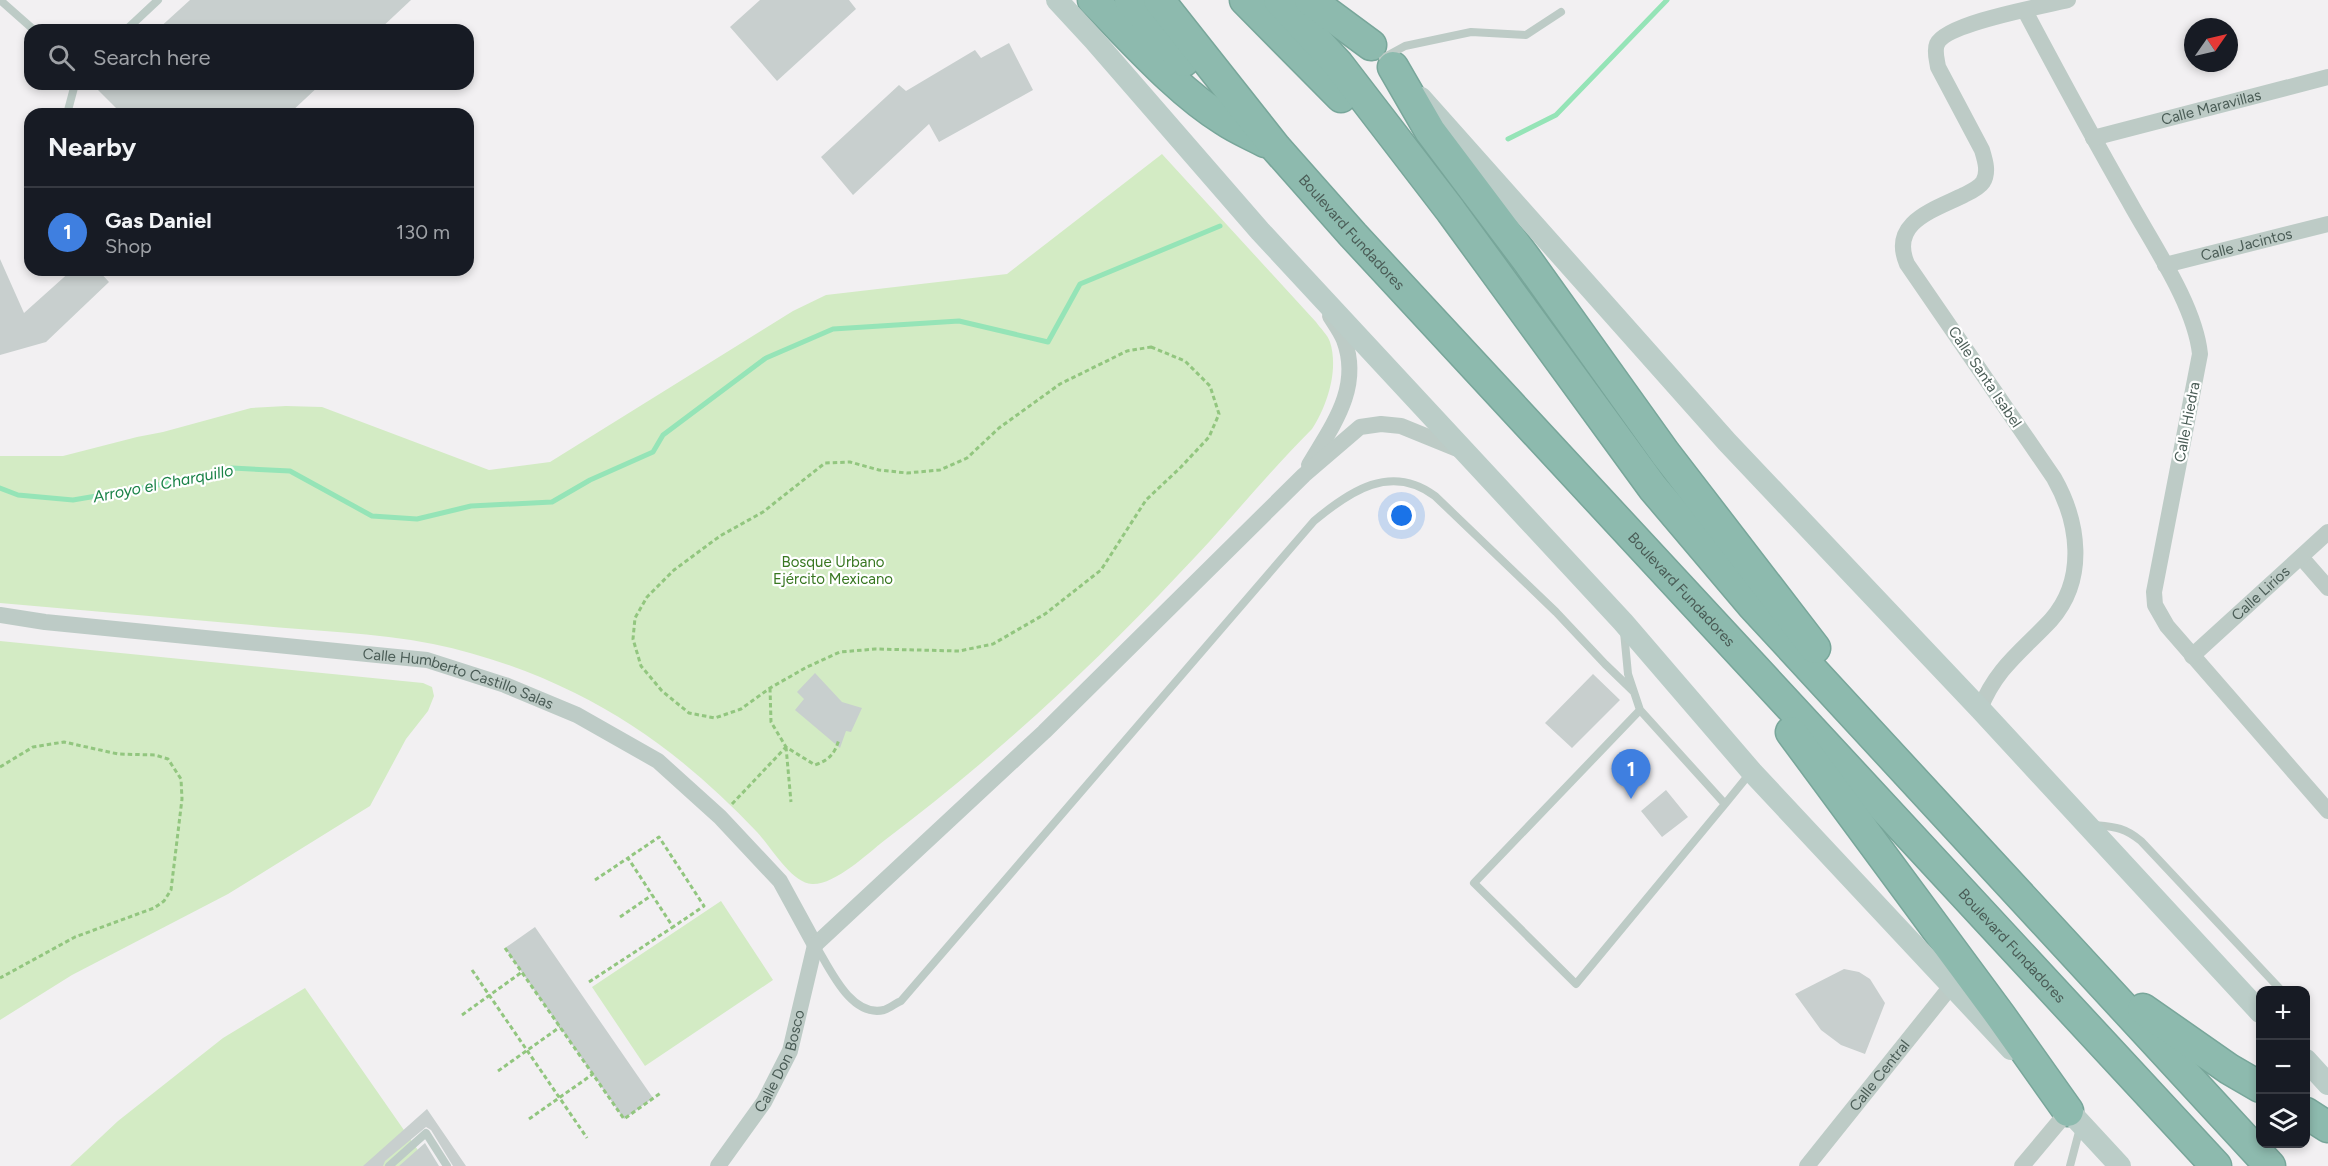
<!DOCTYPE html>
<html lang="en">
<head>
<meta charset="utf-8">
<style>
	:root { --surface:#171b24; --page:#20242c; --text:#f1f3f6; --muted:#9ea1a6; --line:#363941; --accent:#0b8043 }
	body { margin:0; font-family:Figtree,sans-serif; background:var(--page); color:var(--text) }
	.controls { position:absolute; right:18px; bottom:18px; display:grid; overflow:hidden; border-radius:12px; box-shadow:0 3px 9px #0003 }
	.controls button { width:54px; height:54px; display:grid; place-items:center; padding:0; border:0; border-bottom:2px solid var(--line); background:var(--surface); color:var(--text); font:30px sans-serif }
	.compass { position:absolute; left:2184px; top:18px; width:54px; height:54px; border-radius:50%; background:var(--surface); box-shadow:0 3px 9px #0003; rotate:56deg }
	.you { position:absolute; left:1402px; top:516px; width:21px; height:21px; margin:-15px; border:4px solid #fff; border-radius:50%; background:#1a73e8; box-shadow:0 0 0 9px #1a73e833 }
	.badge { display:grid; place-items:center; width:39px; height:39px; border-radius:50%; background:var(--accent); color:#fff; font-size:20px; font-weight:700 }
	.pin { position:absolute; translate:-50% -50px; filter:drop-shadow(0 2px 3px #0008) }
	.pin::after { content:''; position:absolute; top:32px; width:21px; height:18px; background:inherit; clip-path:polygon(0 0,100% 0,50% 100%) }
	.list { margin:0; padding:0; list-style:none }
	h2 { display:flex; justify-content:space-between; align-items:center; height:78px; margin:0; padding:0 24px; font-size:26px }
	h2 small { font-size:20px; font-weight:400; color:var(--muted) }
	.list li { display:grid; grid-template-columns:39px 1fr auto; gap:18px; align-items:center; box-sizing:border-box; height:90px; padding:0 24px; border-top:2px solid var(--line) }
	.list b { display:block; font-size:22px; white-space:nowrap }
	.list p { margin:0; font-size:20px; white-space:nowrap; color:var(--muted) }
	.list em { font-size:20px; font-style:normal; color:var(--muted) }
	.icon { flex:none; width:33px; height:33px; fill:none; stroke:currentColor; stroke-width:2; stroke-linecap:round; stroke-linejoin:round }
	.map { position:relative; flex:none; width:2328px; height:1166px; overflow:hidden }
	.search { position:absolute; background:var(--surface); box-shadow:0 3px 9px #0003; left:24px; top:24px; width:450px; height:66px; display:flex; align-items:center; gap:15px; box-sizing:border-box; padding:0 21px; border-radius:18px; color:var(--muted); font-size:22px }
	.panel { position:absolute; background:var(--surface); box-shadow:0 3px 9px #0003; left:24px; top:108px; width:450px; height:168px; border-radius:18px }
	.map>svg:first-child { display:block }
	.green { fill:#d3ebc4 }
	.lines { fill:none; stroke-linecap:round; stroke-linejoin:round }
	.stream { stroke:#95e4b7; stroke-width:5 }
	.building { fill:#c8cfce }
	.highway-casing { stroke:#78a69a; stroke-width:33 }
	.path { stroke:#92c67f; stroke-width:3; stroke-dasharray:4.5 3; stroke-linecap:butt }
	.lane { stroke:#bdcbc6; stroke-width:8 }
	.street { stroke:#bdcbc6; stroke-width:16 }
	.secondary { stroke:#bbcdc8; stroke-width:22 }
	.highway { stroke:#8dbaae; stroke-width:30 }
	.labels { text-anchor:middle; stroke-width:4.5; stroke-linejoin:round; paint-order:stroke }
	.street-label { font-size:15px; fill:#4a5c56; stroke:#fff }
	.park-label { font-size:15px; fill:#387721; stroke:#fff }
	.water-label { font-size:16px; font-style:italic; fill:#198247; stroke:#fff }
</style>
</head>
<body>
<div class="map">
<svg width="2328" height="1166" viewBox="0 0 2328 1166">
	<rect width="100%" height="100%" fill="#f2f0f2"/>
	<path class="green" d="M1162 154 1316 322C1320 328 1328 335 1330 342 1339 370 1327 406 1312 429 1265 476 1224 528 1178 575 1088 671 990 761 885 840 867 854 835 885 812 884 791 883 770 845 756 831 703 775 644 727 575 693 530 671 482 654 433 644 374 632 312 631 252 625 168 618 84 610 0 603V456H63L137 437 163 432 251 408 286 406 322 407 489 470 550 462 793 311 826 295 1007 274Z
		M0 641 423 683 432 687 434 696 428 711 406 739 370 806 228 894 72 975 0 1020Z
		M721 901 773 980 645 1066 592 987Z
		M305 988 429 1166H70L118 1121 223 1038Z"/>
	<g class="lines">
		<path class="stream" d="M1508 139 1556 115 1667 0
			M0 488 18 495 73 500 149 487 232 468 290 471 372 516 417 519 471 506 552 502 590 480 653 452 663 435 766 358 833 329 959 321 1048 342 1080 284 1220 226"/>
	</g>
	<path class="building" d="M190 0H411L379 30H157Z
		M760 0H849L856 9 777 81 730 27Z
		M1009 43 1033 90 939 142 929 124 853 195 821 157 899 85 906 91 975 50 981 58Z
		M92 84H321L289 114H122Z
		M0 259 24 313 72 270H98L109 282 46 342 0 355Z
		M815 673 842 702 862 708 851 732 846 731 840 748 795 710 804 699 797 692Z
		M1593 674 1620 700 1572 748 1545 723Z
		M1666 790 1688 817 1662 837 1641 811Z
		M535 927 653 1098 624 1119 505 948Z
		M1844 969 1859 972 1870 979 1885 1003 1865 1054 1841 1045 1821 1030 1795 994Z
		M427 1109 466 1166H453L431 1130 426 1127 385 1161 383 1166H363Z
		M425 1143 439 1166H399Z"/>
	<g class="lines">
		<g class="highway-casing">
			<g id="highway">
				<path d="M1093 0C1132 39 1177 91 1224 120 1237 129 1252 135 1265 142"/>
				<path d="M1130 0 1184 61"/>
				<path id="s7" d="M1159 0 1276 148 1353 235 2216 1166"/>
				<path d="M1245 0 1341 97"/>
				<path d="M1279 0 1338 64 1451 211 1653 488 1753 606 2270 1166"/>
				<path d="M1310 0 1371 45"/>
				<path d="M1393 67 1430 131 1527 260 1665 453 1815 648"/>
				<path d="M1791 732 2000 1015 2068 1111"/>
				<path d="M2143 1009 2229 1069 2260 1087"/>
				<path d="M2306 1113 2328 1127"/>
			</g>
		</g>
		<path class="path" d="M1151 347 1185 361 1210 386 1219 414 1209 437 1181 467 1146 500 1101 570 1045 614 993 644 959 651 875 649 840 652 807 667 770 688 741 709 715 718 689 713 662 691 641 666 633 639 635 618 647 597 674 570 720 536 763 512 825 463 850 462 879 470 907 473 940 470 967 458 999 428 1060 384 1127 351Z
			M770 688 771 722 786 747 815 765C829 760 835 754 839 739
			M786 747 791 802
			M0 767 33 747 64 742 118 754 155 755 168 759 181 779 182 799 171 890 164 901 154 908 75 937 0 978
			M732 804 786 747
			M595 880 628 858
			M620 917 652 895
			M505 948 624 1119 662 1092
			M472 970 587 1138
			M589 982 673 927 628 858 659 837 704 906 673 927
			M462 1015 522 972
			M498 1071 560 1027
			M529 1119 593 1074"/>
		<path class="lane" d="M0 0 34 30
			M126 30 158 0
			M1383 58 1405 46 1471 32 1526 35 1561 12
			M67 114 75 84
			M1624 632 1628 674 1640 710 1725 804 1751 772
			M1640 710 1474 883 1576 984 1725 804
			M2093 825C2115 827 2124 827 2141 841L2281 990
			M816 946C830 969 851 1018 884 1010 890 1008 896 1003 901 1001L1314 521C1350 491 1391 463 1435 496L1556 612 1605 664 1633 691
			M2306 1030V1049
			M389 1166 426 1133 447 1166
			M2070 1166 2080 1128"/>
		<g class="street">
			<path d="M2025 11C2059 75 2093 138 2129 201 2153 245 2195 305 2200 354L2154 592 2155 605 2167 626 2328 811"/>
			<path id="s1" d="M2093 138 2328 77"/>
			<path id="s2" d="M2165 265 2328 224"/>
			<path d="M1309 465C1332 426 1362 388 1344 340 1341 332 1335 324 1330 316"/>
			<path d="M2301 557 2328 588"/>
			<path id="s3" d="M0 615 45 622 427 660 505 685 577 715 658 761 720 817 780 881 815 945"/>
			<path id="s4" d="M2192 656 2328 532"/>
			<path d="M1980 709C1996 668 2022 651 2051 620 2087 579 2079 522 2054 478L1907 264C1889 222 1934 210 1964 195 1970 192 1979 188 1983 182 1989 172 1985 160 1982 150L1938 67C1937 60 1934 51 1937 44 1946 23 2044 6 2068 0"/>
			<path d="M815 945 1044 732 1304 475 1360 427 1381 424 1401 426 1460 450"/>
			<path id="s5" d="M718 1166 764 1102 790 1051 815 945"/>
			<path id="s6" d="M1807 1166 1952 985"/>
			<path d="M2022 1166 2068 1111"/>
		</g>
		<path class="secondary" d="M1057 0 1094 40 1260 231 1623 622 1752 772 2011 1049
			M1421 98 1727 442 1980 709 2260 1012
			M2306 1060 2328 1084
			M2058 1099 2120 1166"/>
		<use href="#highway" class="highway"/>
	</g>
	<g class="labels">
		<g class="street-label">
			<text dy="5" stroke="none"><textPath href="#s1" startOffset="122">Calle Maravillas</textPath></text>
			<text dy="5" stroke="none"><textPath href="#s7" startOffset="302">Boulevard Fundadores</textPath></text>
			<text dy="5" stroke="none"><textPath href="#s2" startOffset="84">Calle Jacintos</textPath></text>
			<text transform="translate(1985 377) rotate(56)" y="5">Calle Santa Isabel</text>
			<text transform="translate(2187 422) rotate(-79)" y="5">Calle Hiedra</text>
			<text dy="5" stroke="none"><textPath href="#s7" startOffset="788">Boulevard Fundadores</textPath></text>
			<text dy="5" stroke="none"><textPath href="#s4" startOffset="93">Calle Lirios</textPath></text>
			<text dy="5" stroke="none"><textPath href="#s3" startOffset="464">Calle Humberto Castillo Salas</textPath></text>
			<text dy="5" stroke="none"><textPath href="#s7" startOffset="1274">Boulevard Fundadores</textPath></text>
			<text dy="5" stroke="none"><textPath href="#s5" startOffset="123">Calle Don Bosco</textPath></text>
			<text dy="5" stroke="none"><textPath href="#s6" startOffset="116">Calle Central</textPath></text>
		</g>
		<g class="park-label">
			<text x="833" y="567">Bosque Urbano<tspan x="833" dy="17">Ejército Mexicano</tspan></text>
		</g>
		<g class="water-label">
			<text transform="translate(163 483) rotate(-11)" y="6">Arroyo el Charquillo</text>
		</g>
	</g>
</svg>
<div class="controls">
<button>+</button>
<button>−</button>
<button><svg class="icon" aria-label="layers" viewBox="0 0 24 24"><path d="M12 4l9 5-9 5-9-5zM3 14l9 5 9-5"/></svg></button>
</div>
<svg class="compass" viewBox="-18 -18 36 36"><path d="M0-13l5 13h-10z" fill="#e53935"/><path d="M0 13l5-13h-10z" fill="#9ea1a6"/></svg>
<div class="you"></div>
<div class="pin badge" style="left:1631px;top:799px;background:#3f7fe0">1</div>
<div class="search"><svg class="icon" aria-label="search" viewBox="0 0 24 24"><circle cx="10" cy="10" r="6"/><path d="M15 15l6 6"/></svg>Search here</div>
<section class="panel">
<h2>Nearby<small></small></h2>
<ul class="list">
<li><span class="badge" style="background:#3f7fe0">1</span><div><b>Gas Daniel</b><p>Shop</p></div><em>130 m</em></li>
</ul>
</section>
</div>
</body>
</html>
